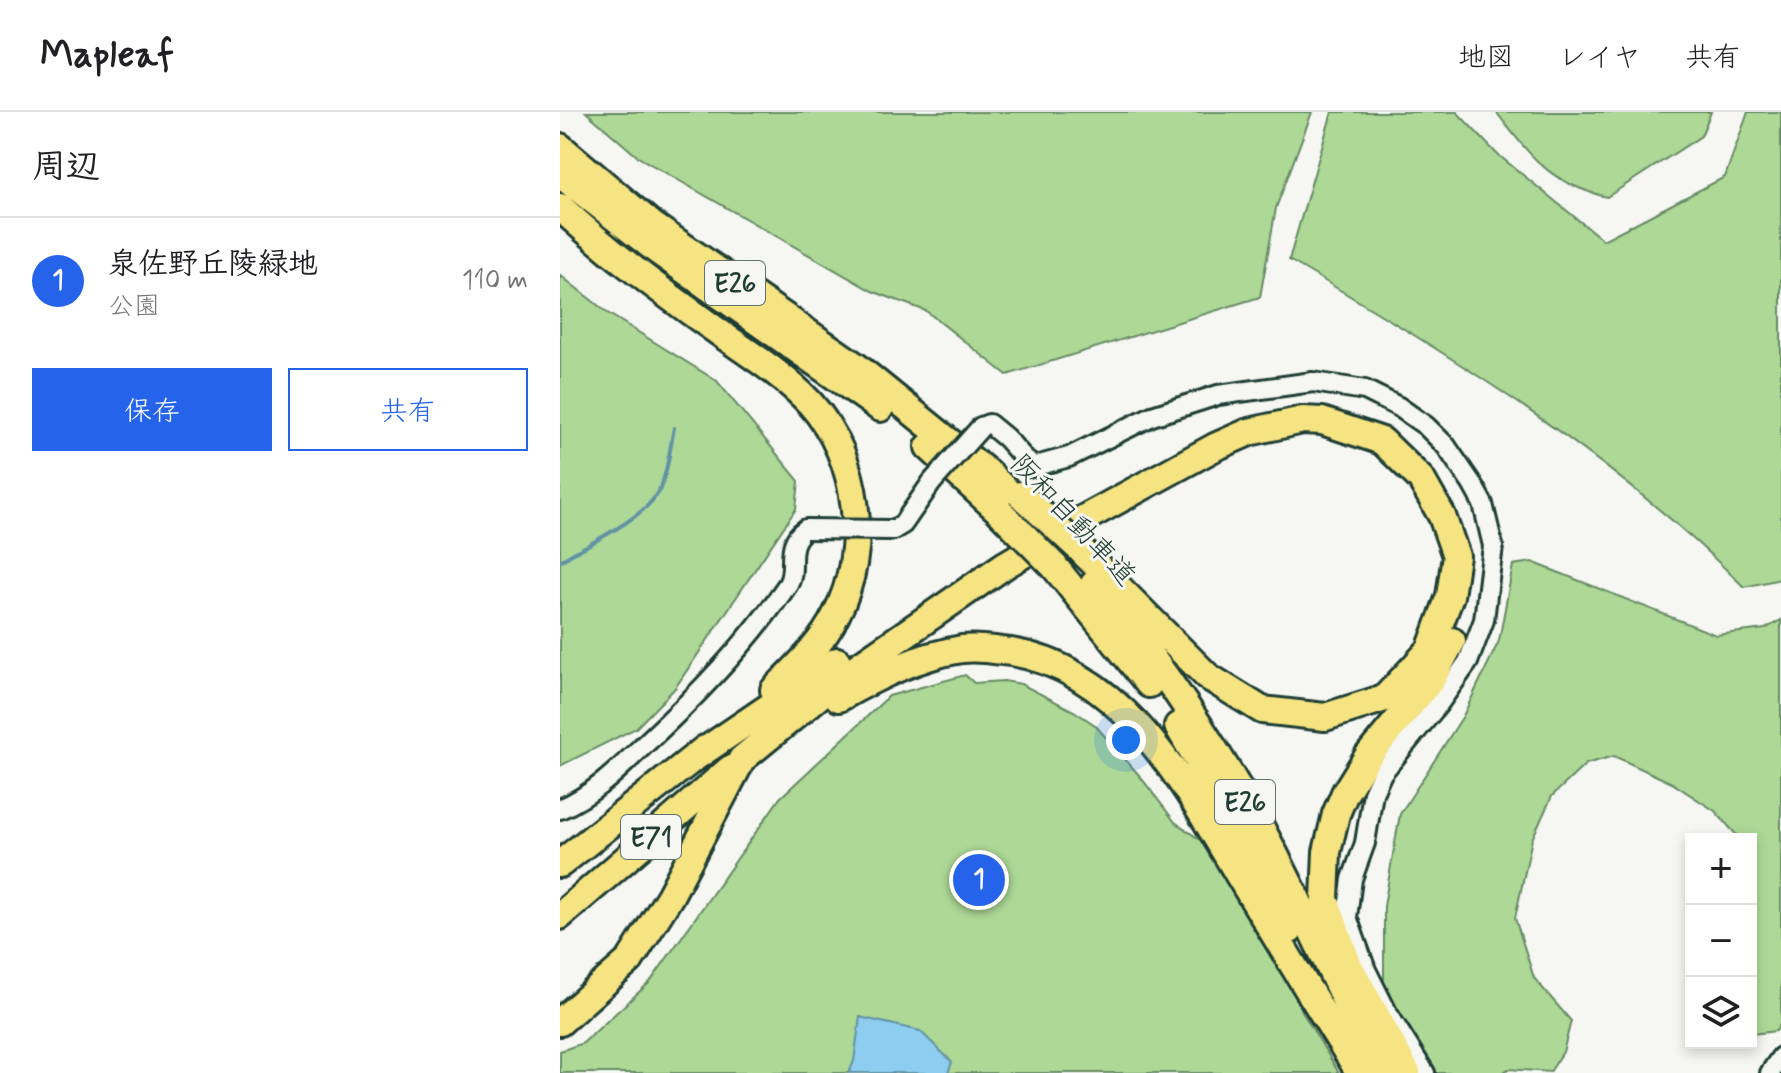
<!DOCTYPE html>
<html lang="ja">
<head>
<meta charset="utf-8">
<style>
	:root { --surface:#fff; --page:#f2f2f2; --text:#202124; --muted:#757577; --line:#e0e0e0; --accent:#2563eb }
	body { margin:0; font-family:Mynerve,"Klee One",sans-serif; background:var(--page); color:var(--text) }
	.controls { position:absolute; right:24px; bottom:24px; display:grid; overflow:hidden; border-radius:0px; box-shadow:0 4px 12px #0003 }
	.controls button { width:72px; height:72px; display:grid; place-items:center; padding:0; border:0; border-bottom:2px solid var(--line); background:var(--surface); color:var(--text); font:40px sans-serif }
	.you { position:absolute; left:566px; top:628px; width:28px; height:28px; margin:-20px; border:6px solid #fff; border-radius:50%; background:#1a73e8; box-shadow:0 0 0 12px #1a73e833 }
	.badge { display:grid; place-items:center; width:52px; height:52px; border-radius:50%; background:var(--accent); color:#fff; font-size:26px; font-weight:700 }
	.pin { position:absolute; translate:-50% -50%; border:4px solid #fff; box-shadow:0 2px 8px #0006 }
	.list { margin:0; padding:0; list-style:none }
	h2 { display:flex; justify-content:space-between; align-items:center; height:104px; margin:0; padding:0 32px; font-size:34px }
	h2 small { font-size:26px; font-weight:400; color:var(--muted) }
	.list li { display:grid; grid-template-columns:52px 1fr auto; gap:24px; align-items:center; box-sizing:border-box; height:128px; padding:0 32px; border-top:2px solid var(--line) }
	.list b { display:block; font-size:30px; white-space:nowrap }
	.list p { margin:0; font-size:26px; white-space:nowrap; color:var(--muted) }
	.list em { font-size:26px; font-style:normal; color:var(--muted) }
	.actions { display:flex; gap:16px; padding:24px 32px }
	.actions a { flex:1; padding:18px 0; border:2px solid var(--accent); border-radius:0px; text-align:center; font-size:28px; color:var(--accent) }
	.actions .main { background:var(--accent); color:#fff }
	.icon { flex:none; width:44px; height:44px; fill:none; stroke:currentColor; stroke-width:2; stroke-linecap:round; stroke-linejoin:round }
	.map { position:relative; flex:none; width:1221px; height:961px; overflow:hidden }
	header { display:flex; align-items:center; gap:48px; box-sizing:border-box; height:112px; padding:0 40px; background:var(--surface); border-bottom:2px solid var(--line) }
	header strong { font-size:38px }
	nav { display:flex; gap:44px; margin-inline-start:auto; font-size:28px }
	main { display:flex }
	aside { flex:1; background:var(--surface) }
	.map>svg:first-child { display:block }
	.green { fill:#add896; stroke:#668a65; stroke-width:2 }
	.water { fill:#8ecdef; stroke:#6293a4; stroke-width:2 }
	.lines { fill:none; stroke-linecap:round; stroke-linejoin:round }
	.stream { stroke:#6293a4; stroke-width:4 }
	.minor-casing { stroke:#1f3d34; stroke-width:24 }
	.highway-casing { stroke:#1f3d34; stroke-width:32 }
	.minor { stroke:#f6f6f2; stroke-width:18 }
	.highway { stroke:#f6e381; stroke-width:26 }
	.minor-bridge-casing { stroke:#1f3d34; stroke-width:24; stroke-linecap:butt }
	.highway-bridge-casing { stroke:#1f3d34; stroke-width:32; stroke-linecap:butt }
	.minor-bridge { stroke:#f6f6f2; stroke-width:18 }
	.highway-bridge { stroke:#f6e381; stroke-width:26 }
	.labels { text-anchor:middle; stroke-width:6; stroke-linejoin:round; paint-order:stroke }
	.shield { fill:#f6f6f2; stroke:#60746d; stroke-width:2 }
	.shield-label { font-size:26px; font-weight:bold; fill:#1f3d34 }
	.street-label { font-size:28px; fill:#1f3d34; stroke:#f6f6f2 }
</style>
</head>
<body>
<header>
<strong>Mapleaf</strong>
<nav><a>地図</a><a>レイヤ</a><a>共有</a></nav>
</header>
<main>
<aside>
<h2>周辺<small></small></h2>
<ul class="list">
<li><span class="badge">1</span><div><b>泉佐野丘陵緑地</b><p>公園</p></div><em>110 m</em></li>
</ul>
<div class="actions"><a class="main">保存</a><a>共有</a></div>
</aside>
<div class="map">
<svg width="1221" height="961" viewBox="0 0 1221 961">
	<rect width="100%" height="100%" fill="#f6f6f2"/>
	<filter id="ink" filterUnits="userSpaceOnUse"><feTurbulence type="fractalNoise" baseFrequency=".0125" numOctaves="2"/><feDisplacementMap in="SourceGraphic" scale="16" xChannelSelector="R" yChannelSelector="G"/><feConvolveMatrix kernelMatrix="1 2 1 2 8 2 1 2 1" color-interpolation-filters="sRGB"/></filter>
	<g filter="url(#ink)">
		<path class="green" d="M26 0H752L716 96 700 185 447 263 366 199 312 179 78 45Z
			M772 0H897L936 41 1043 128 1165 65 1188 0H1221V467L1184 475C1051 342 890 242 729 148Z
			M936 0H1151L1141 24 1047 85C988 71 972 45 936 0Z
			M0 163 49 202 157 269 239 369 236 397 115 576 76 616 0 654Z
			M972 450 1156 523 1205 517 1221 508V911L1216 919 1191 922V727H1180L1155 699 1112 671 1054 644 1026 652 992 684 972 727 955 806 974 866 1011 909 1003 940 990 960 948 957 943 961H876L824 879V794L840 702 903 604 939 529 953 453Z
			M405 563 414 571 444 569 461 572 514 599 535 613 579 663 615 710 646 732 728 867 743 901 779 961H0V939L23 931 90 870 220 686 329 584Z"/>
		<path class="water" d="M300 905 360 919 392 950 388 961H289L294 949Z"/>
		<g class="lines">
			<path class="stream" d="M0 449C29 431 80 409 97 382 107 367 110 335 114 316"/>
			<g class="minor-casing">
				<path id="minor" d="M421 315 429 312 446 326 472 355 509 345 592 304 658 283 753 270 805 278 839 295 866 314 886 334 912 372 923 392 933 434 924 508 908 550 877 594 822 661 813 681 805 731 792 767 787 805 806 858 828 902 865 961
					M333 418 343 412 372 370
					M0 697C35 682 59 657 86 631 138 583 188 531 228 472 238 456 223 432 246 417
					M1210 961 1221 945"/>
			</g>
			<g class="highway-casing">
				<path id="highway" d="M0 35 92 113 297 255 429 362 456 388
					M0 62 99 140 320 296
					M0 95C48 140 100 178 153 216 186 240 222 261 250 291 300 346 310 438 276 503 261 533 237 555 214 578
					M369 335 440 400
					M494 454 589 572
					M534 472C595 545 649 624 696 707 737 782 770 860 809 936L824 961
					M279 586C318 564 358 544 402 537 418 535 435 538 451 540 563 558 624 671 677 760 717 827 758 894 800 961
					M618 614 680 720 730 818
					M131 648 277 549
					M0 752 145 637
					M0 804 170 657
					M0 910 70 848 110 784 182 647 277 569 445 453 525 406 655 335 689 320 743 308 762 309 822 329 861 367 882 404 896 444 890 484 870 538 825 586 765 605 702 598 647 564 521 438
					M847 961 788 852 765 787 767 740 776 702 785 681 808 644 871 568 892 529"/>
			</g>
			<use href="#minor" class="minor"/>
			<use href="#highway" class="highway"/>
			<g class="minor-bridge-casing">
				<path id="minor-bridge" d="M372 370 421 315
					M246 417 333 418"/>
			</g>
			<g class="highway-bridge-casing">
				<path id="highway-bridge" d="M461 383 521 438
					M440 400 494 454"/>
			</g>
			<use href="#minor-bridge" class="minor-bridge"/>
			<use href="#highway-bridge" class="highway-bridge"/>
		</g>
	</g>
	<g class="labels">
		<g class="shield">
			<rect x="145" y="149" width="60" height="44" rx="6"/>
			<rect x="655" y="668" width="60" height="44" rx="6"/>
			<rect x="61" y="703" width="60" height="44" rx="6"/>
		</g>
		<g class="shield-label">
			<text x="175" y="180">E26</text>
			<text x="685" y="699">E26</text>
			<text x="91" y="734">E71</text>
		</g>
		<g class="street-label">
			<text transform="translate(514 407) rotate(47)" y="10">阪和自動車道</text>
		</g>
	</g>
</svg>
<div class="controls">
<button>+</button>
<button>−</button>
<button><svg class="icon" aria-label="layers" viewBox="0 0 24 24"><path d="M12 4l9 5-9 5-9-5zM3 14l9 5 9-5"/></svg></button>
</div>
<div class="you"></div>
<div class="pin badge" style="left:419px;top:768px">1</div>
</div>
</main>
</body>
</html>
